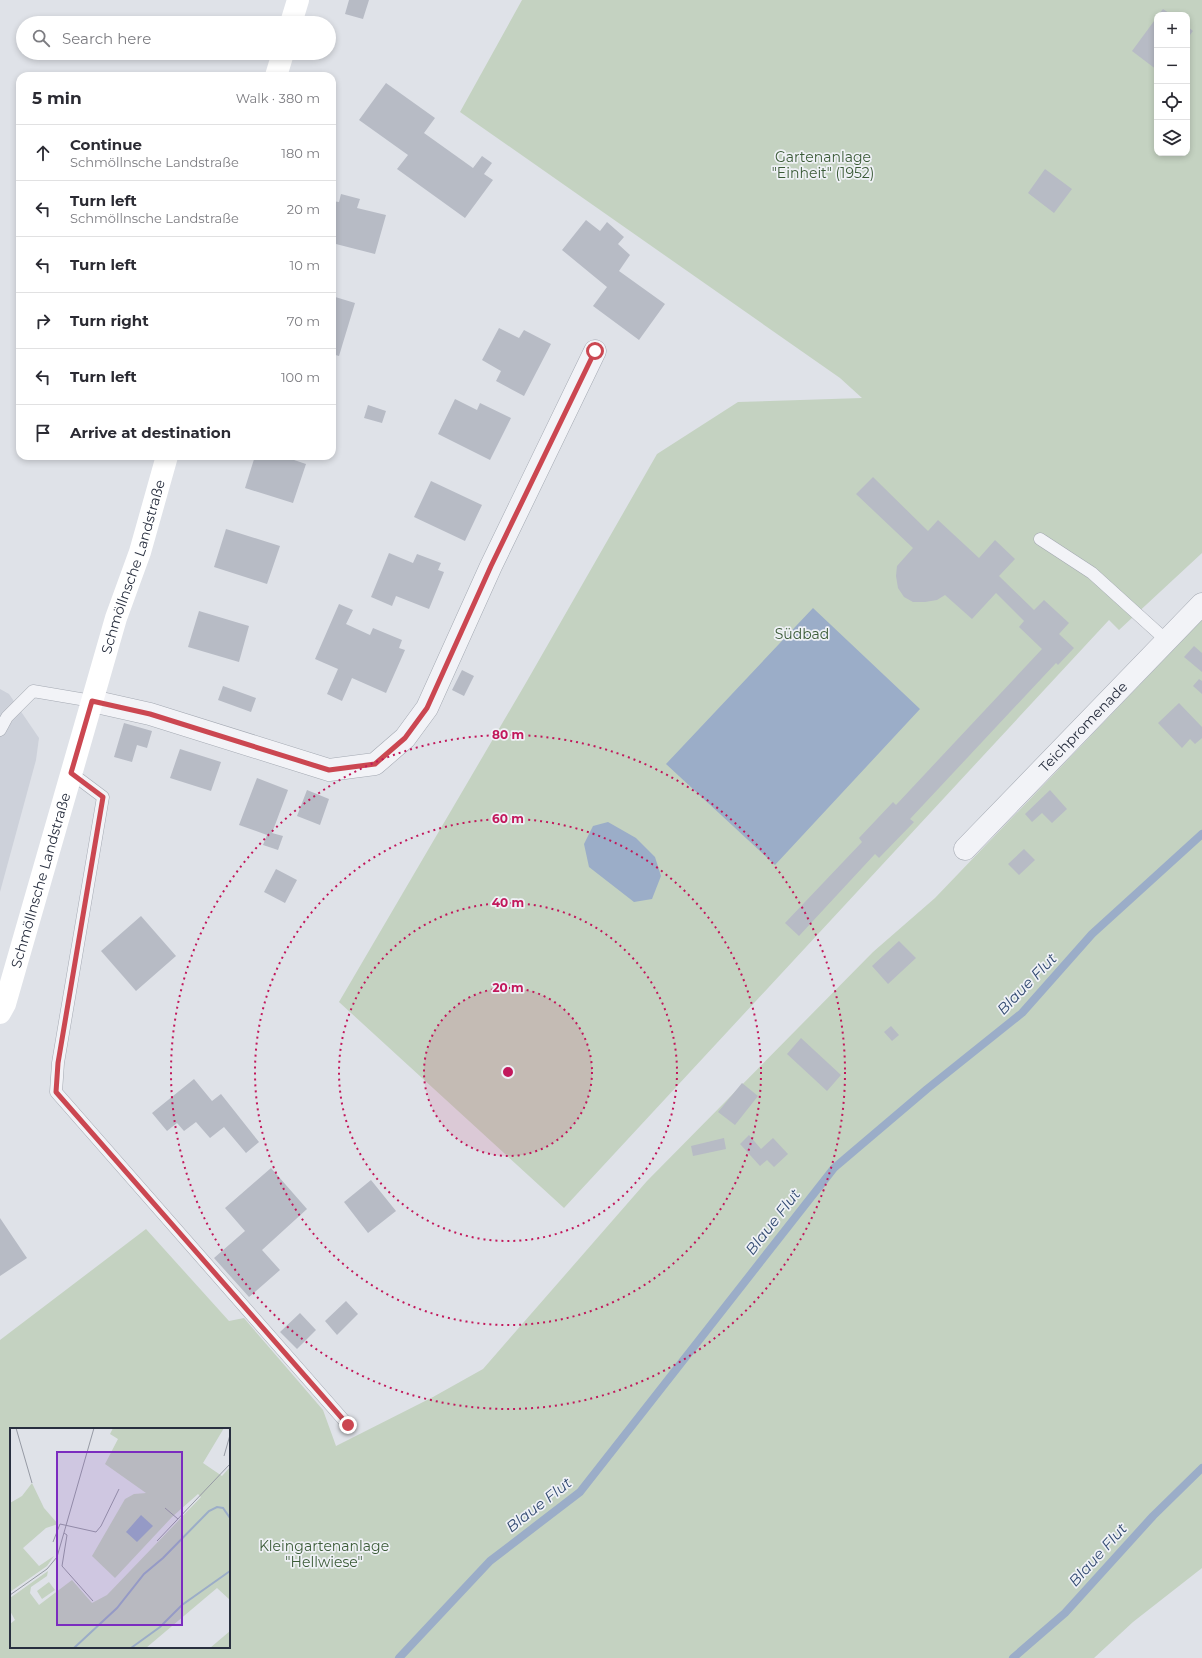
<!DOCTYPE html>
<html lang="en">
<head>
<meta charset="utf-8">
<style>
	:root { --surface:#fff; --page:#f2f2f3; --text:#2b2b33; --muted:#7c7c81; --line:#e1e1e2 }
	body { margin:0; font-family:Montserrat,sans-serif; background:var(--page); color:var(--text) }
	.controls { position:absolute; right:12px; top:12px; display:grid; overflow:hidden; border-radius:8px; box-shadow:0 2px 6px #0003 }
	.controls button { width:36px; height:36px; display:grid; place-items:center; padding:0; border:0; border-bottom:1px solid var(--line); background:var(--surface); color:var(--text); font:20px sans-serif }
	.stop { position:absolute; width:12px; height:12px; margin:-9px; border:3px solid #cb4751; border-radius:50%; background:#fff }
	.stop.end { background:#cb4751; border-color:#fff; box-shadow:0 1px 4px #0008 }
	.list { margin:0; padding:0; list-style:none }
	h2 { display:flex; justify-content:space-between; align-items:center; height:52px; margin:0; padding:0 16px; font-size:17px }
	h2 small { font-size:13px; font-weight:400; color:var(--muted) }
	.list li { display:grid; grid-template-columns:26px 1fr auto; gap:12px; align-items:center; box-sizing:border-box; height:56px; padding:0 16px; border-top:1px solid var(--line) }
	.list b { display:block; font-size:15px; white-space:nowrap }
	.list p { margin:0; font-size:13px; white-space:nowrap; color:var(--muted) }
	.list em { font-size:13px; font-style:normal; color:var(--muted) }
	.icon { flex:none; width:22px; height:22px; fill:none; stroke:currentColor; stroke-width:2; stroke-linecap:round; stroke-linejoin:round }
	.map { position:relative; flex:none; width:1202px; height:1658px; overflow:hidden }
	.search { position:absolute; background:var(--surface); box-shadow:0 2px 6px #0003; left:16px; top:16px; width:320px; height:44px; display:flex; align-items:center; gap:10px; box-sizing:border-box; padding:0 14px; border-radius:22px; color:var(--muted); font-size:15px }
	.panel { position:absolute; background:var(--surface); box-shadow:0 2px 6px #0003; left:16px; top:72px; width:320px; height:388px; border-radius:12px }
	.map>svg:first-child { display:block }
	.built { fill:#cdd1da }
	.green { fill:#c4d2c1; fill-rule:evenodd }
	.water { fill:#9badc8 }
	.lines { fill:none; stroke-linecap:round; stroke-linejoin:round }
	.stream { stroke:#9badc8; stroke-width:8 }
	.building { fill:#b7bbc5 }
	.service-casing { stroke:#a4a9b2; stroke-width:13 }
	.minor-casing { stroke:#a4a9b2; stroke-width:23 }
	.service { stroke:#f2f3f7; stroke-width:12 }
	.minor { stroke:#f2f3f7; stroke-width:22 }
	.secondary { stroke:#fff; stroke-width:22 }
	.route { stroke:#cb4751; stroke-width:5 }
	.ring { fill:none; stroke:#c2185b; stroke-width:2; stroke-dasharray:2 4 }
	.labels { text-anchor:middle; stroke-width:3.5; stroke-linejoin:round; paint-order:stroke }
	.park-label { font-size:14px; fill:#3a5a36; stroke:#eff1f6 }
	.street-label { font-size:14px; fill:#282f3f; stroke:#eff1f6 }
	.water-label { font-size:15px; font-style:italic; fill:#334b72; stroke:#eff1f6 }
	.inset-river { fill:none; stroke:#9badc8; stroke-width:2 }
	.inset-road { fill:none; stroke:#969aa4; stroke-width:1 }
	.view { fill:#7b2cbf; fill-opacity:0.15; stroke:#7b2cbf; stroke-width:2 }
	.inset-edge { fill:none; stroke:#282f3f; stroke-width:2 }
	.centre { fill:#c2185b; stroke:#eff1f6; stroke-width:2 }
	.ring-label { font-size:12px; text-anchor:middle; font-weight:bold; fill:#c2185b; stroke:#eff1f6; stroke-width:3.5; stroke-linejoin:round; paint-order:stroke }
</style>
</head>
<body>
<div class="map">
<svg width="1202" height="1658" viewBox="0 0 1202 1658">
	<rect width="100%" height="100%" fill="#dfe2e8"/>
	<path class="built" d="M0 689 9 694 39 738 36 760 0 892Z"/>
	<path class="green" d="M522 0H1202V553L1119 630 1109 620 564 1208 339 1002 527 681 657 454 738 402 862 398 840 378 460 112ZM1157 15H1187V153H1157Z
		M1202 620V1568L1133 1622 1094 1658H0V1340L146 1229 229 1321 244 1318 323 1410 336 1446 433 1397 483 1369 647 1181 873 952 935 898ZM11 1429H229V1647H11Z"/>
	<path class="water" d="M813 608 920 709 775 865 666 764Z
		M608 822 636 838 655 857 661 876 652 899 634 902 589 867 584 844 593 826Z"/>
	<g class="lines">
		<path class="stream" d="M399 1658 490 1561 580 1492 834 1168 927 1089 1022 1013 1092 934 1202 834
			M1013 1658 1065 1613 1153 1516 1202 1468"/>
	</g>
	<path class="building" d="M349 0H369L363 19 345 14Z
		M1163 9 1172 15H1158Z
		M1157 17V70L1132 51Z
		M1187 26 1193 31 1187 39Z
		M386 83 435 118 424 133 473 168 482 156 492 163 484 174 493 180 465 218 397 169 408 155 359 120Z
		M1045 169 1072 189 1054 213 1028 193Z
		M341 194 360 199 357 208 386 215 375 254 332 243V201L339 202Z
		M586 220 600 231 607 222 624 237 618 244 630 255 619 271 665 304 639 340 593 306 607 287 562 250Z
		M332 296 355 303 339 356 332 354Z
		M499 328 519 338 524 330 551 344 524 396 496 381 501 371 482 360Z
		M455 399 477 410 480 403 511 418 490 460 438 434Z
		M368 405 386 411 382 423 364 418Z
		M255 456H282L306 464 293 503 245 488Z
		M873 477 928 531 938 520 979 558 995 540 1015 559 999 576 1034 610 1044 600 1069 623 1059 634 1074 648 1058 665 1056 663 910 819 914 822 879 858 875 854 799 936 785 923 862 842 859 838 893 802 896 805 1042 649 1019 627 1024 621 996 593 972 619 945 595 937 600 925 602H913L904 597 898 588 896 576 897 566 913 548 856 494Z
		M431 481 482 505 465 541 414 517Z
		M226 529 280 546 267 584 214 567Z
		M389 553 413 563 417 554 441 563 438 570 444 572 429 609 396 596 392 606 371 597Z
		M339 604 353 610 346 624 370 635 373 628 402 640 399 648 405 650 386 693 352 678 342 701 327 694 338 669 315 659Z
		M199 611 249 626 239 662 188 647Z
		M1194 646 1202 653V672L1184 657Z
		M462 670 474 676 464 696 452 690Z
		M1199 679 1202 681V694L1193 686Z
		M223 686 256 698 251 712 218 700Z
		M1179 703 1202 727V738L1195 744 1190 739 1182 748 1158 723Z
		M124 723 152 731 147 748 137 745 132 762 114 757Z
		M180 749 221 762 211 791 170 778Z
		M257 778 288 790 272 833 283 836 278 850 263 845 267 835 239 825Z
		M307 790 329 799 320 825 297 816Z
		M1050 790 1067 809 1052 823 1042 813 1032 822 1025 814Z
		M1024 849 1035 860 1019 875 1008 864Z
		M276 869 297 880 285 903 264 892Z
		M141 916 176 956 136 991 101 951Z
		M899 941 916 958 888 984 872 966Z
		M891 1026 899 1035 892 1041 884 1032Z
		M801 1038 841 1075 827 1091 787 1054Z
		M194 1079 212 1101 221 1094 259 1142 246 1153 224 1127 210 1138 196 1122 184 1131 177 1123 167 1131 152 1113Z
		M742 1083 758 1096 735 1125 718 1112Z
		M749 1135 761 1149 773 1138 788 1154 774 1167 767 1160 760 1166 740 1144Z
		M724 1138 726 1149 693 1156 691 1146Z
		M271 1168 307 1209 262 1250 280 1270 249 1297 214 1258 245 1231 225 1208Z
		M371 1180 396 1211 368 1233 344 1202Z
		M0 1218 27 1258 0 1276Z
		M346 1301 358 1314 337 1335 325 1321Z
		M300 1313 316 1330 297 1349 280 1332Z"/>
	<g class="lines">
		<g class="service-casing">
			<path id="service" d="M1040 539 1092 573 1166 640
				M0 730 7 717 33 691 92 701
				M71 773 103 797 58 1063 56 1092 348 1425"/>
		</g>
		<g class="minor-casing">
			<g id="minor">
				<path d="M92 701 150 714 329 770 375 764 405 738 427 708 491 566 595 351"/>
				<path id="s1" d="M965 849 1202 604"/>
			</g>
		</g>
		<use href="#service" class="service"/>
		<use href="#minor" class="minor"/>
		<g class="secondary">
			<path d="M291 23 298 0"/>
			<path d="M276 76 283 53"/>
			<path id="s2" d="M0 1013 5 1004 116 618 140 552 167 456"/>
		</g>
	</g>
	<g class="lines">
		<path class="route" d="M348 1425 56 1092 58 1063 103 797 71 773 92 701 150 714 329 770 375 764 405 738 427 708 491 566 595 351"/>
	</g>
	<circle cx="508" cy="1072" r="84" fill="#c2185b" fill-opacity=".12"/>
	<g class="ring">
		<circle cx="508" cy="1072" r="84"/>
		<circle cx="508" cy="1072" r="169"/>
		<circle cx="508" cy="1072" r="253"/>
		<circle cx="508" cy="1072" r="337"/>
	</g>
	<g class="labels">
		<g class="park-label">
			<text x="823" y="162">Gartenanlage<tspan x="823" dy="16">"Einheit" (1952)</tspan></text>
			<text x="802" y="639">Südbad</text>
			<text x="324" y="1551">Kleingartenanlage<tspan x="324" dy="16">"Hellwiese"</tspan></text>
		</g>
		<g class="street-label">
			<text dy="5" stroke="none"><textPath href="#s2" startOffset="466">Schmöllnsche Landstraße</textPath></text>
			<text dy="5" stroke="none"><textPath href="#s1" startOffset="170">Teichpromenade</textPath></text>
			<text dy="5" stroke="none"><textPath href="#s2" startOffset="139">Schmöllnsche Landstraße</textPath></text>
		</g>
		<g class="water-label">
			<text transform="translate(1027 984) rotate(-46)" y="5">Blaue Flut</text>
			<text transform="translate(773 1222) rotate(-52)" y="5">Blaue Flut</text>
			<text transform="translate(539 1505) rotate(-38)" y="5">Blaue Flut</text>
			<text transform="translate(1098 1555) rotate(-48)" y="5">Blaue Flut</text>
		</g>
	</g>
	<g transform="translate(10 1428)">
		<rect width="220" height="220" fill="#dfe2e8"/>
		<path d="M103 0H214L193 35 212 48 220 39V172L207 160 136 220H0V196L5 192 0 183V170L38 143 37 148 21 159 20 165 29 177 62 152 82 175 97 167 191 69 188 66 162 89 105 150 82 128 115 71 124 66 136 65 95 36 108 11 100 6ZM22 55 34 80 48 96 36 100 13 120 29 138 44 128 37 138 0 164V75L12 68ZM39 154 45 162 32 171 27 163ZM220 203V220H200Z" fill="#c4d2c1"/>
		<path d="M131 87 143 98 127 114 116 104Z" fill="#9badc8"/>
		<path class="inset-river" d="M64 220 107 180 134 146 153 130 199 83 207 79 213 80 220 90M121 220 150 199 172 177 220 143"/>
		<path class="inset-road" d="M6 0 22 55M214 28 220 7M155 80 168 91M54 105 57 107 52 138 83 173M147 113 220 36M43 114 50 96 86 104 91 98 109 61M0 167 37 141 47 129 84 0"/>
		<path class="view" d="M47 24H172V197H47Z"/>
		<rect width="220" height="220" class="inset-edge"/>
	</g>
	<circle cx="508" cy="1072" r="6" class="centre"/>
	<g class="ring-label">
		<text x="508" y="739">80 m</text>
		<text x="508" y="823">60 m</text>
		<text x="508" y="907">40 m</text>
		<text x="508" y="992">20 m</text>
	</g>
</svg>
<div class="controls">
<button>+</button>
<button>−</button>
<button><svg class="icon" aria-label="locate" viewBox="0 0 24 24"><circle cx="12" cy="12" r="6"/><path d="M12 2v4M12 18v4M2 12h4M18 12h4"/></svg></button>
<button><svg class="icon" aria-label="layers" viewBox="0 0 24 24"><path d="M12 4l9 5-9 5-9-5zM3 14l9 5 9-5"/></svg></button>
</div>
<div class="stop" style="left:595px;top:351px"></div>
<div class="stop end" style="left:348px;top:1425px"></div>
<div class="search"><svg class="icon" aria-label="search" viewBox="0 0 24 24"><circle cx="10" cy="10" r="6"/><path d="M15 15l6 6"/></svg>Search here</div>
<section class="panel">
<h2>5 min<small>Walk · 380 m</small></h2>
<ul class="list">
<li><svg class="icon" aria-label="ahead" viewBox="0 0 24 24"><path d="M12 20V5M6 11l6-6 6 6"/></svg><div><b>Continue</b><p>Schmöllnsche Landstraße</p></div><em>180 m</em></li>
<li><svg class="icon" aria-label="left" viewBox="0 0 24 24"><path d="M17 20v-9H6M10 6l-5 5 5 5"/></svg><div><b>Turn left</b><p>Schmöllnsche Landstraße</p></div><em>20 m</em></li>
<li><svg class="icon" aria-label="left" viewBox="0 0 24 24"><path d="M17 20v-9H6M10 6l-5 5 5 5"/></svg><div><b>Turn left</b></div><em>10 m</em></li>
<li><svg class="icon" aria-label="right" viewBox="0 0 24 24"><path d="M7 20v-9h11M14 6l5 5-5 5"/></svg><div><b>Turn right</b></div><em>70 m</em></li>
<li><svg class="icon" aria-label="left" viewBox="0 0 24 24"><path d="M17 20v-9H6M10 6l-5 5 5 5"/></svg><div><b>Turn left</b></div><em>100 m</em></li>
<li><svg class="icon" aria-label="arrive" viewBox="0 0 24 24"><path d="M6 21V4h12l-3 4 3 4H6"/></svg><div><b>Arrive at destination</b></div></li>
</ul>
</section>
</div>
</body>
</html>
